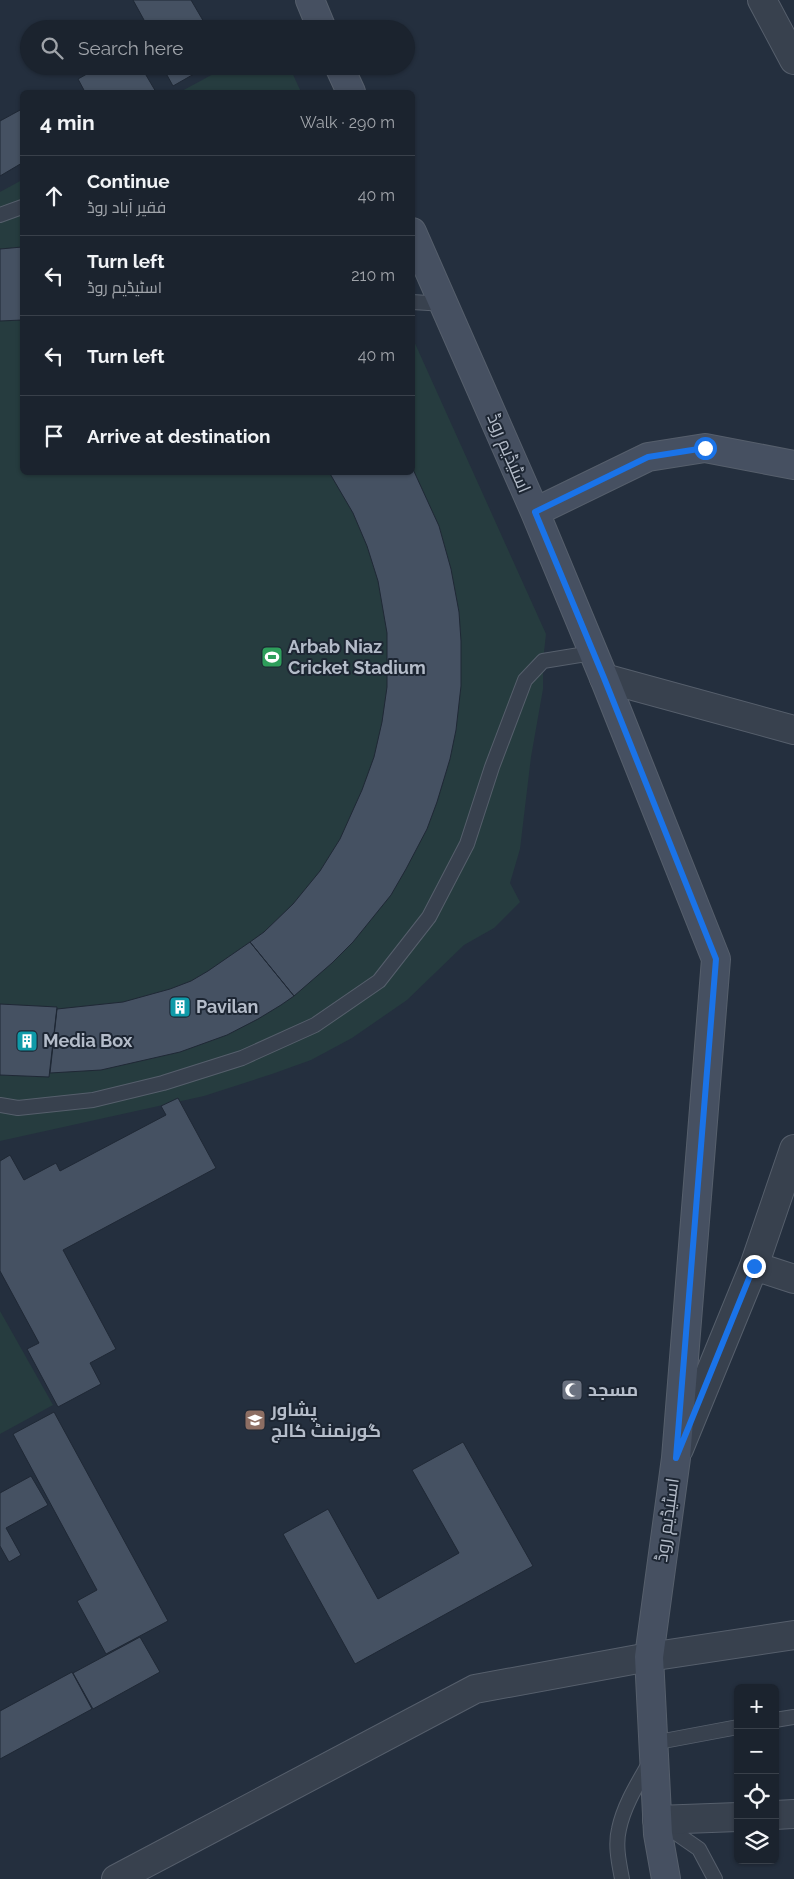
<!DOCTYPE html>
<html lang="en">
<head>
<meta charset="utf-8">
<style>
	:root { --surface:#1b232e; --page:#242b36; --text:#f1f3f6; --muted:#a0a4aa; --line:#39404a }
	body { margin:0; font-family:Raleway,Cairo,sans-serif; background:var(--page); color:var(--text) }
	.controls { position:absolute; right:15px; bottom:15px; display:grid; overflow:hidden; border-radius:8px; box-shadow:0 1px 4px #0004 }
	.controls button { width:45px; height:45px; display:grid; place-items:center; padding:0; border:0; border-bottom:1px solid var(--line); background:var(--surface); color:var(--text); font:25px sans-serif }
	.stop { position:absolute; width:15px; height:15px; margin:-11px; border:4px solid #1a73e8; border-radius:50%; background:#fff }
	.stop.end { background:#1a73e8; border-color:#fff; box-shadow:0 1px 5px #0008 }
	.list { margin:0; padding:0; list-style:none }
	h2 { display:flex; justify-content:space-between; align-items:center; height:65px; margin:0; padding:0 20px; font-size:21px }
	h2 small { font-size:16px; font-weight:400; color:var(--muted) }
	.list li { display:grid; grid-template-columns:32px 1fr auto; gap:15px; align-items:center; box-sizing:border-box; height:80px; padding:0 20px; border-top:1px solid var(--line) }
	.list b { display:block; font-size:19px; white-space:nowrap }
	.list p { margin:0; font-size:16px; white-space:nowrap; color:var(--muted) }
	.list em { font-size:16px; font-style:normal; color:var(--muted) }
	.icon { flex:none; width:28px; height:28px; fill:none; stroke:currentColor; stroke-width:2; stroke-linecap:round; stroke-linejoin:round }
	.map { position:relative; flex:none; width:794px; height:1879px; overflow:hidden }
	.search { position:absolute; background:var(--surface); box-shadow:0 1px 4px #0004; left:20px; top:20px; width:395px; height:55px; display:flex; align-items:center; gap:12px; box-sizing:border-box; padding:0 18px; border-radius:28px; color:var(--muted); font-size:19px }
	.panel { position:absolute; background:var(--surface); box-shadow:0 1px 4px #0004; left:20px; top:90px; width:395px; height:385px; border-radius:8px }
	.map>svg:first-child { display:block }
	.green { fill:#263c3f }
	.building { fill:#455162; stroke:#1f2835 }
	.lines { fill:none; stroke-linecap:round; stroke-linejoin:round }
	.lane-casing { stroke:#565f6c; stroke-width:16 }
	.street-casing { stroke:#565f6c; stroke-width:30 }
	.secondary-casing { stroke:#565f6c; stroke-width:30 }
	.lane { stroke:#38414e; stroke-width:14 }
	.street { stroke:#38414e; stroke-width:28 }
	.secondary { stroke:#465061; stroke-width:28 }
	.route { stroke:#1a73e8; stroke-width:6 }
	.labels { text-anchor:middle; stroke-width:4; stroke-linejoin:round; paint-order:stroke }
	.street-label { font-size:18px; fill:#b4bcc9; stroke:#1d2633 }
	.poi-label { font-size:18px; font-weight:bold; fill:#b4bcc9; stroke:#1d2633; text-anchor:start }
</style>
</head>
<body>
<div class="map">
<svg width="794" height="1879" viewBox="0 0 794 1879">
	<rect width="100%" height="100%" fill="#242f3e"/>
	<path class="green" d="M228 66H289L301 92H180Z
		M22 180V472H412L413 339 546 634 543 661V689L531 757 520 849 510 883 520 902 494 928 464 945 407 1000 352 1038 311 1060 272 1074 204 1096 0 1141V192Z
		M0 1311 53 1405 0 1434Z"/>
	<path class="building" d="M133 0H191L208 29H149Z
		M101 66H150L143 70 156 92H85L78 79Z
		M162 66H208L173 86Z
		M22 109V163L0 176V121Z
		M22 247V320L0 321V249Z
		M412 467 439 526 451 569 459 612 461 641V686L456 730 450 759 437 802 427 829 406 869 391 895 353 942 332 963 294 996 250 942 264 932 293 904 320 871 340 839 362 790 374 757 382 722 387 687V633L378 581 367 546 353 513 329 472H412Z
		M250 942 294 996 281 1005 258 1019 227 1035 180 1052 101 1070 50 1073 57 1009 123 1002 170 989 191 981 208 971Z
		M0 1004 57 1007 49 1077 0 1075Z
		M178 1098 216 1168 63 1250 116 1349 90 1363 101 1384 58 1407 27 1349 39 1343 0 1271V1161L10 1155 24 1180 56 1163 60 1171 166 1115 161 1106Z
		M54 1412 168 1621 106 1654 77 1601 97 1590 13 1434Z
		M463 1442 533 1566 355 1664 283 1534 328 1509 378 1599 459 1553 412 1470Z
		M31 1476 48 1505 6 1528 21 1555 9 1562 0 1546V1493Z
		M140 1637 160 1672 93 1709 73 1673Z
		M72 1672 92 1709 0 1759V1711Z"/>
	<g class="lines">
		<g class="lane-casing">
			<path id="lane" d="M0 215 22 207
				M412 302 445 304
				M0 1105 18 1108 93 1100 163 1083 242 1058 315 1025 379 981 429 917 467 844 492 767 525 680 543 661 592 653
				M775 1720 794 1717
				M653 1743 738 1727
				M660 1822 699 1849 715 1879
				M622 1879C619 1863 615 1845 619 1829 624 1805 638 1783 650 1762"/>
		</g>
		<g class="street-casing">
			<path id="street" d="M762 0 794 60
				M604 678 794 730
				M754 1266 794 1279
				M679 1449 754 1266 794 1149
				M775 1815 794 1814
				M657 1820 738 1817
				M116 1879 475 1689 649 1657 794 1635"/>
		</g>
		<g class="secondary-casing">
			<path id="secondary" d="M310 0 322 29
				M339 66 351 92
				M412 232 535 512 604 678 716 959 676 1458 649 1657 658 1834 666 1879
				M535 512 648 457 705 448 794 465"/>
		</g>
		<use href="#lane" class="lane"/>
		<use href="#street" class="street"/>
		<use href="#secondary" class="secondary"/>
	</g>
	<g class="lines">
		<path class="route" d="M705 448 648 457 535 512 604 678 716 959 676 1458 754 1266"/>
	</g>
	<defs>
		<g id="stadium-square" transform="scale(1.125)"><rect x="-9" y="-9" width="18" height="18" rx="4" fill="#2e9e5b" stroke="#1d2633"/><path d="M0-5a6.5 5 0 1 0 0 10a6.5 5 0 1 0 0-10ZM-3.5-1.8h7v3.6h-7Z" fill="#fff"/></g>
		<g id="building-square" transform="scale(1.125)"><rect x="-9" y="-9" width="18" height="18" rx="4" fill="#0f9aa8" stroke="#1d2633"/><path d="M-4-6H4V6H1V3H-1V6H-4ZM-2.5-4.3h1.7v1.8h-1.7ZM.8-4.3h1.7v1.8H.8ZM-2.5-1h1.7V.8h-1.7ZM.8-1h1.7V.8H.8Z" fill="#fff"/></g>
		<g id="mosque-square" transform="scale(1.125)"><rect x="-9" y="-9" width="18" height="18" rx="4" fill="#6b7280" stroke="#1d2633"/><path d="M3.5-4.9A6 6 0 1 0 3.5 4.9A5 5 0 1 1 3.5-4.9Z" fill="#fff"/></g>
		<g id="university-square" transform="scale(1.125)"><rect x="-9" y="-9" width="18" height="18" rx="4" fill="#8d6e63" stroke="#1d2633"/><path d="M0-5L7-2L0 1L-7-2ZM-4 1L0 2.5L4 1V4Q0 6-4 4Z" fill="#fff"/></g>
	</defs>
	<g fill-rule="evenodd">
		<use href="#stadium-square" x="272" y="657"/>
		<use href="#building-square" x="180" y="1007"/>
		<use href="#building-square" x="27" y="1041"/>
		<use href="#mosque-square" x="572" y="1390"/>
		<use href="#university-square" x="255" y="1420"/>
	</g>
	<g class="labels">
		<g class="street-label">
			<text transform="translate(509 453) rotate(67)" y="6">اسٹیڈیم روڈ</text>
			<text transform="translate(667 1520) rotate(-82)" y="6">اسٹیڈیم روڈ</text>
		</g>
		<g class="poi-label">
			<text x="288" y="653">Arbab Niaz<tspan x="288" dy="21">Cricket Stadium</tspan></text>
			<text x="196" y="1013">Pavilan</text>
			<text x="43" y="1047">Media Box</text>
			<text x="588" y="1396">مسجد</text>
			<text x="271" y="1416">پشاور<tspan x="271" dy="21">گورنمنٹ کالج</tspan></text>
		</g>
	</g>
</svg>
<div class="controls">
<button>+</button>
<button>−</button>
<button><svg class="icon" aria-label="locate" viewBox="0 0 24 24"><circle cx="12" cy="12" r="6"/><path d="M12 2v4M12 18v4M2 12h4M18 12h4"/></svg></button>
<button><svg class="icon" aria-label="layers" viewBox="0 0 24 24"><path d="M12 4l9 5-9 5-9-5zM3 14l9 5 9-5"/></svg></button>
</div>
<div class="stop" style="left:705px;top:448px"></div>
<div class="stop end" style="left:754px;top:1266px"></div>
<div class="search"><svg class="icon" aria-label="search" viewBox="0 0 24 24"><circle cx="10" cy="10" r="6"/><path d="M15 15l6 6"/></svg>Search here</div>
<section class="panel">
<h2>4 min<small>Walk · 290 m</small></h2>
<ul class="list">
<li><svg class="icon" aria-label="ahead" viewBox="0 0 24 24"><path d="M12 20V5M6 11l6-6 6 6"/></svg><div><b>Continue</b><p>فقیر آباد روڈ</p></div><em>40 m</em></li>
<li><svg class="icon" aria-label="left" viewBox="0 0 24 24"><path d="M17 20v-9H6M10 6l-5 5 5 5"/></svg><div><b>Turn left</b><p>اسٹیڈیم روڈ</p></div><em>210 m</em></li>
<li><svg class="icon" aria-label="left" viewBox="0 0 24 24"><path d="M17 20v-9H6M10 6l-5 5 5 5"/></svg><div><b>Turn left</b></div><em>40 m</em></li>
<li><svg class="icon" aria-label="arrive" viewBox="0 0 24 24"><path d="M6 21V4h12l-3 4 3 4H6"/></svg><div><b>Arrive at destination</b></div></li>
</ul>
</section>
</div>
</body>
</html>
